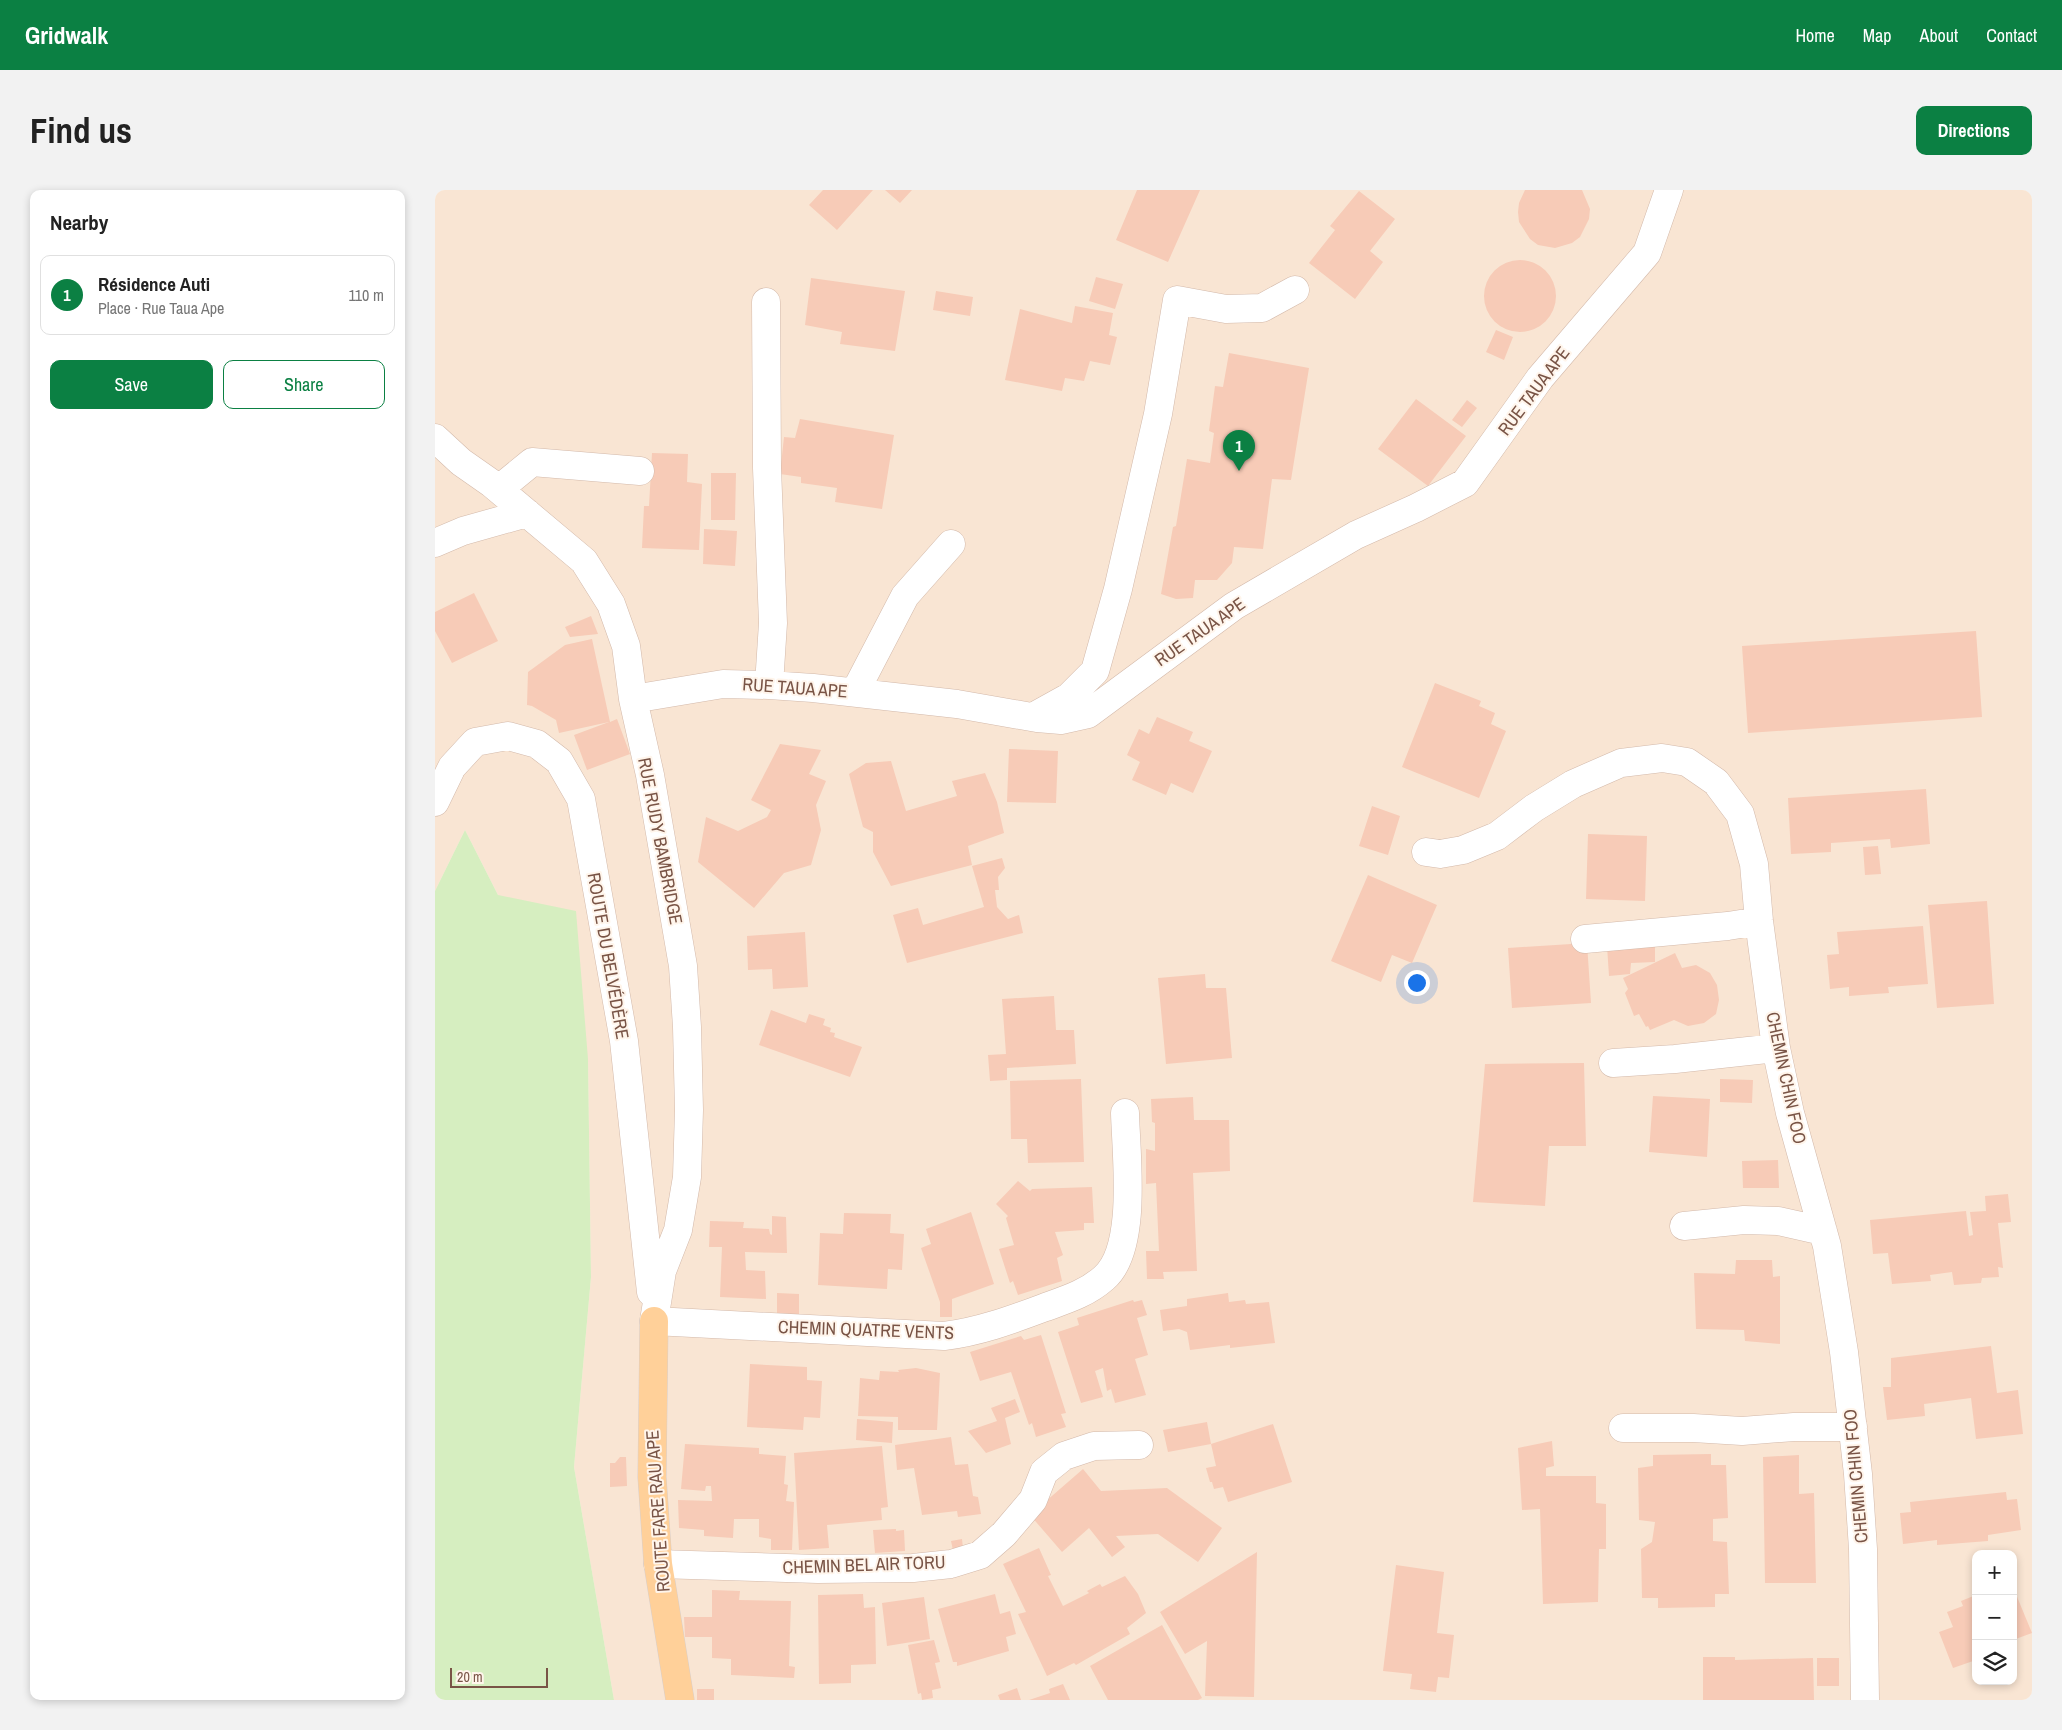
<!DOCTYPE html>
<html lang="en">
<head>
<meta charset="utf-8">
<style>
	:root { --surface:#fff; --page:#f2f2f2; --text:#222; --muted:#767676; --line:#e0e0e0; --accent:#0b8043 }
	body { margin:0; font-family:"Archivo Narrow",sans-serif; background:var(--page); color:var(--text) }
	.controls { position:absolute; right:15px; bottom:15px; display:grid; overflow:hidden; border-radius:10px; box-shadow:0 2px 8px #0003 }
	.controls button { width:45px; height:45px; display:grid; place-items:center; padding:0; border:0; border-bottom:1px solid var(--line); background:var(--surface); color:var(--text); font:25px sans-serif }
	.scale { position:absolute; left:15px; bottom:12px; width:98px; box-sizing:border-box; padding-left:5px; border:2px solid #795446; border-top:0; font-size:14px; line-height:18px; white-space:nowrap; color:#795446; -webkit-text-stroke:4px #fff5eb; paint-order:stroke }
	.you { position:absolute; left:981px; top:792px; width:18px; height:18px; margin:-12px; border:4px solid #fff; border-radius:50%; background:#1a73e8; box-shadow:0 0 0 8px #1a73e833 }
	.badge { display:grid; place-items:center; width:32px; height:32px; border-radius:50%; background:var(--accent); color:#fff; font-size:16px; font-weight:700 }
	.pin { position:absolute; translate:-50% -41px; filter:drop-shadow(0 1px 2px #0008) }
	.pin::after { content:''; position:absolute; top:26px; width:18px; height:15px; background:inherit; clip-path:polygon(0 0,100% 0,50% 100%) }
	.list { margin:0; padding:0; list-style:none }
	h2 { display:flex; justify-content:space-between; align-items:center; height:65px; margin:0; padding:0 20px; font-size:21px }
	h2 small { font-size:16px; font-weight:400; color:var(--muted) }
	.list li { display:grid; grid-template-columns:32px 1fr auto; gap:15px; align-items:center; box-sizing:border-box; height:80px; margin:0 10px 10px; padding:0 10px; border:1px solid var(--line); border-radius:10px }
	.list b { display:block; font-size:19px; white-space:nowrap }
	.list p { margin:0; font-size:16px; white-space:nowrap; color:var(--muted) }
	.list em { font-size:16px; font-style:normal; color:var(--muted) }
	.actions { display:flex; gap:10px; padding:15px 20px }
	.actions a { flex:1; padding:11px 0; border:1px solid var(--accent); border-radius:10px; text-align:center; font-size:18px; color:var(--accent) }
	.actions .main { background:var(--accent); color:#fff }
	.icon { flex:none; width:28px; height:28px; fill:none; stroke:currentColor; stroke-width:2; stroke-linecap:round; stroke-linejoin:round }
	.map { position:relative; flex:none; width:1597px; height:1510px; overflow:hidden; border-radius:10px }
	header { display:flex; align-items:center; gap:30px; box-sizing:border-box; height:70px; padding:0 25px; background:var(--accent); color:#fff }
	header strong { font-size:24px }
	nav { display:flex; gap:28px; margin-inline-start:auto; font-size:18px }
	.intro { display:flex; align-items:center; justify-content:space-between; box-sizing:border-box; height:120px; padding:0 30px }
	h1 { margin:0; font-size:35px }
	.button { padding:12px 22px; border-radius:10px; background:var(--accent); color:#fff; font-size:18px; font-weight:700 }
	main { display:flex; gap:30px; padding:0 30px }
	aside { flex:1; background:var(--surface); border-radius:10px; box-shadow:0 2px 8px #0003 }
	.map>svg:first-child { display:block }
	.residential { fill:#f9e5d3; fill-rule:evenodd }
	.green { fill:#d6eec0 }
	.building { fill:#f7cbb7 }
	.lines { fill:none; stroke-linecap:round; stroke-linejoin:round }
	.minor-casing { stroke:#d3b9aa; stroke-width:29 }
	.major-casing { stroke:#d9cfcb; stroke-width:29 }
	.minor { stroke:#fff; stroke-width:28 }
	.major { stroke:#ffd099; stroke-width:28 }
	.labels { text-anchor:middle; stroke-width:4; stroke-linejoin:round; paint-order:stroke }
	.street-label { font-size:18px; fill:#795446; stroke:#fff5eb }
</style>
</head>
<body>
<header>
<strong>Gridwalk</strong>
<nav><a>Home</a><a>Map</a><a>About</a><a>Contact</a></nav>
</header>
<div class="intro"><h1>Find us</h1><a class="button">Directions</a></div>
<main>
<aside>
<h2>Nearby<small></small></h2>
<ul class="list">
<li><span class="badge">1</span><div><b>Résidence Auti</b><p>Place · Rue Taua Ape</p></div><em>110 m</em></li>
</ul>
<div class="actions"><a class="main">Save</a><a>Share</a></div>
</aside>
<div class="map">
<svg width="1597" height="1510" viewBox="0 0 1597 1510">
	<rect width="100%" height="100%" fill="#fef1e3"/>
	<path class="residential" d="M0 0H1597V1510H179L139 1277 156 1087 153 869 63 705 30 640 0 701ZM1541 1364H1578V1491H1541Z"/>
	<path class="green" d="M30 640 63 705 141 721 153 869 156 1087 139 1277 179 1510H0V701Z"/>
	<path class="building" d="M388 0H438L402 40 374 15Z
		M450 0H477L465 13Z
		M702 0H765L733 72 681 50Z
		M1090 0H1147L1155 19 1154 29 1145 47 1137 53 1120 58 1103 55 1095 49 1084 32 1083 22 1084 13Z
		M924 1 960 29 935 61 948 72 920 109 874 73 900 40 895 36Z
		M1049 106a36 36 0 1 1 72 0a36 36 0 1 1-72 0Z
		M661 87 688 94 680 119 654 111Z
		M376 88 470 101 460 161 405 154 407 142 370 135Z
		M501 101 538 107 535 126 498 120Z
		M640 116 678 123 674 145 682 147 675 175 655 171 649 191 630 188 627 201 570 190 585 119 637 133Z
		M1061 140 1078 147 1069 170 1051 162Z
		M794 163 874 178 856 290 837 289 828 359 799 357 797 373 782 390H760L758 408 741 409 726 404 738 337 741 336 752 269 775 273 779 243 774 241 780 196 788 197Z
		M981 209 1031 246 993 296 943 259Z
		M1032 210 1042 218 1027 237 1017 230Z
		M365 229 459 245 447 319 400 312 402 298 366 293V287L345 284 349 247 360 248Z
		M217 263 253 264 252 292 267 294 264 360 207 358 209 316H214Z
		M276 283H301L300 330H276Z
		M269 339 302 341 300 376 268 374Z
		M39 403 63 451 17 473 0 441V422Z
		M156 426 163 444 135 447 130 437Z
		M1541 441 1547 527 1313 543 1307 456Z
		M157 449 175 532 182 529 195 564 152 580 139 545 174 532 124 543 121 530 97 516 92 515 93 482 130 455Z
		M1000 493 1046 511 1044 516 1060 523 1056 534 1071 541 1044 608 967 577Z
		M722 527 758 542 754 551 777 561 758 603 736 593 731 605 697 590 705 572 692 565 704 539 714 544Z
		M345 554 386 560 374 584 391 591 381 615 386 640 376 675 349 683 319 718 263 672 271 627 303 641 332 627 336 620 316 610Z
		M574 559 623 561 621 613 572 612Z
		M456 571 471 621 522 606 517 591 550 583 562 612 569 643 533 656 537 675 456 696 438 662V642L428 637 414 584 431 573Z
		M1491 599 1495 654 1456 658 1455 649 1396 653V662L1356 664 1353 608Z
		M937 616 965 626 953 665 924 656Z
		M1153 644 1212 646 1210 711 1151 709Z
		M1443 656 1446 684 1430 685 1428 657Z
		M567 668 570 678 563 687 564 700H560L562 717 573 729 584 725 588 743 472 773 458 725 483 718 488 735 549 717 537 676Z
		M933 685 1002 715 977 773 957 765 946 792 896 771Z
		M1552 711 1559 814 1502 818 1493 715Z
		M1488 736 1493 794 1453 797 1454 803 1414 806V797L1395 799 1392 765 1404 764 1402 742Z
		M370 742 373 797 338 799 337 779 313 780 312 746Z
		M1152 753 1156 813 1077 818 1073 758Z
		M1220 754V772L1196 773 1195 784 1174 786 1172 756Z
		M1240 763 1247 778 1261 775 1275 783 1282 795 1284 810 1281 824 1269 833 1253 836 1239 830 1215 840 1213 836 1211 837 1204 824 1199 826 1190 803 1193 799 1188 788Z
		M770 784 771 798H791L797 868 731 874 723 788Z
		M619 806 621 840H639L641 874 572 878V890L555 891 553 865 571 864 567 809Z
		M336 820 371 833 374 824 390 829 388 835 396 838 395 842 400 843 399 847 427 857 415 887 324 855Z
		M1149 873 1151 956H1114L1110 1016 1038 1012 1050 874Z
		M646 889 649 972 593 973 592 949H576L575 891Z
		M1285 889 1318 890 1317 913 1285 912Z
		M1218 906 1275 909 1272 967 1214 962Z
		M758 907 759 930H794L795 981 758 983 762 1081 728 1082 729 1089H712L711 1061H724L721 993 711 994V959L720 961V933L717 932 716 909Z
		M1343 970 1344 998H1308L1307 971Z
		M583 991 595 1001 597 999 657 997 659 1033H649V1040L620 1042 628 1065 622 1068 627 1091 583 1105 578 1091 575 1093 564 1059 579 1055 571 1028 573 1026 561 1014Z
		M1573 1004 1576 1032 1563 1033 1568 1078 1563 1077 1564 1087 1547 1088 1546 1093 1519 1095 1517 1082 1495 1085 1496 1091 1457 1094 1453 1063 1438 1064 1435 1030 1531 1021 1534 1046 1538 1045 1535 1022 1551 1021 1550 1006Z
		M536 1022 559 1094 517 1109V1127H505V1112L486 1058 496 1054 491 1039Z
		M409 1023 456 1024 455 1043 469 1044 467 1080 453 1079 452 1099 383 1095 385 1043 408 1044Z
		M337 1026 351 1027 352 1063 310 1062 311 1080 330 1081 331 1109 285 1107 287 1057H274L275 1031 309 1032 308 1038 334 1039 335 1044 337 1045Z
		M1301 1070H1337L1338 1087 1345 1086V1154L1310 1151 1309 1140 1261 1139 1259 1083 1300 1084Z
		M342 1103 364 1104V1126H342Z
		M793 1103 794 1112 810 1110 811 1114 834 1112 840 1153 795 1158V1155L755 1160 752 1142 744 1139 728 1141 725 1120 752 1116V1109Z
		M698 1110 699 1112 707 1110 712 1125 702 1128 713 1165 700 1169 711 1205 680 1213 676 1199 672 1201 668 1178 660 1181 668 1207 646 1213 623 1142 644 1135 642 1128Z
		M606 1145 631 1223 626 1224 631 1237 601 1247 597 1233 594 1235 576 1182 545 1191 535 1162 586 1146 589 1150Z
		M1556 1156 1562 1203 1583 1200 1588 1244 1541 1249 1536 1208 1489 1214 1490 1226 1452 1230 1448 1197H1456V1168Z
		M315 1174 372 1177V1190L387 1191 385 1228 369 1227 368 1240 312 1237Z
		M481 1178 505 1183 502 1240H463V1227L423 1226 425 1188 444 1190 445 1181 464 1182 463 1180Z
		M580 1209 585 1222 570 1228 576 1254 551 1263 533 1241 562 1231 556 1218Z
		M422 1229 458 1232 457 1253 421 1250Z
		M772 1232 776 1254 838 1234 857 1292 793 1312 788 1297 779 1299 777 1292H775L771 1278 781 1276 776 1254 733 1262 728 1240Z
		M516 1247 520 1275 533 1274 538 1306 543 1307 546 1324 523 1327 522 1321 487 1325 479 1278 462 1280 460 1255Z
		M1117 1251 1119 1276 1111 1278V1286H1161V1313L1171 1314V1359H1164L1163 1412 1108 1414 1105 1319 1087 1320 1083 1258Z
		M250 1254 324 1258V1264L351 1266 349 1294 353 1295 351 1311 359 1312 357 1360H336V1349L324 1347V1329H299L298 1348 269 1346V1340L244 1338 243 1310 277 1311 276 1296H271L270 1301 246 1299Z
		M447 1256 453 1317 446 1318 447 1330 392 1335 394 1358 364 1360 359 1263Z
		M1276 1264V1275H1291L1293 1328 1278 1329V1351L1292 1352 1294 1404H1280V1417L1223 1418V1408H1207L1206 1359 1217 1352 1220 1332 1204 1330 1203 1278 1218 1276V1265Z
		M1364 1265V1304L1379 1303 1381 1393H1330L1328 1267Z
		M185 1267H191L192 1296 175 1297V1273H180Z
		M648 1279 666 1301 732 1298 787 1338 763 1372 723 1344 681 1346 690 1357 677 1367 654 1338 627 1362 595 1325Z
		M1571 1302 1572 1310 1582 1309 1586 1340 1553 1345V1351L1502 1355V1350L1468 1354 1465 1323 1476 1322 1475 1312Z
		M461 1339V1341L469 1340 470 1361 440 1363 438 1340Z
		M527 1349 528 1358 518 1360 516 1351Z
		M604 1358 616 1385 613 1386 628 1416 654 1403 652 1401 665 1394 667 1397 690 1386 703 1404 711 1423 692 1438 695 1444 641 1475 639 1473 612 1486 583 1424 591 1422 568 1374Z
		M822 1362 819 1507 770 1506 772 1451 750 1464 725 1422Z
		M961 1375 1009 1382 1002 1443 1019 1445 1014 1488 1003 1487 1001 1502 975 1499 977 1484 948 1481Z
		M1578 1397 1597 1443 1578 1450Z
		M277 1400 305 1401 304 1410 356 1411 354 1476 360 1477 359 1488 296 1485V1469L277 1468V1447H250L249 1427H277Z
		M428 1404 429 1418 440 1417 441 1474 416 1475V1493L384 1494 383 1405Z
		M560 1404 565 1424 575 1421 581 1444 571 1447 574 1461 522 1476V1472H518L503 1419Z
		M1541 1405V1470L1518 1478 1504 1442 1518 1437 1512 1422 1528 1416 1526 1411Z
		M489 1407 495 1449 452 1456 447 1413Z
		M727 1435 767 1508 763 1510H673L655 1476Z
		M499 1450 505 1472 500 1473 506 1498 497 1500 498 1508 487 1510 486 1503 483 1504 473 1455Z
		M1268 1467H1300V1470L1378 1468 1379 1510H1268Z
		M1382 1468H1404V1496H1382Z
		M628 1494 635 1510H594L615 1503 614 1499Z
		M582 1498 586 1510H565L563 1505Z
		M262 1499H279V1510H262Z"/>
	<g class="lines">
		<g class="minor-casing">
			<path id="minor" d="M331 112 332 278 338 433 334 495
				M0 248 26 272 56 293 149 371 176 414 191 456 198 509 215 585 248 776 252 837 254 920 252 987 243 1040 227 1081 219 1131
				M64 299 97 272 205 281
				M0 353 28 341 92 323
				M420 502 470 406 516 354
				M198 509 288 494 334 495 378 498 522 514 602 528 626 530 653 524 799 416 921 345 981 318 1030 293 1105 188 1212 63 1234 0
				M598 527 634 507 660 481 683 399 723 224 742 110 791 119 827 118 860 100
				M0 612 17 577 40 552 73 546 102 554 124 571 146 609 189 851 216 1102
				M991 662 1005 664 1028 660 1062 646 1099 618 1138 594 1186 573 1227 568 1252 572 1281 592 1305 624 1319 674 1324 731 1341 858 1355 923 1392 1056 1409 1162 1423 1284 1428 1359 1430 1510
				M1150 749 1293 736 1324 731
				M1178 873 1240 869 1341 858
				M1249 1036 1309 1030 1343 1031 1388 1041
				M219 1131 509 1146C543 1142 576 1130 608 1118 630 1110 651 1104 669 1088 703 1059 691 965 690 923
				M1188 1238H1258L1307 1241 1359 1237H1418
				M223 1374 383 1379 478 1378 516 1374 545 1365 569 1344 598 1310 609 1282 629 1266 659 1256 704 1255"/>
		</g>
		<g class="major-casing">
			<path id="major" d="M219 1131 217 1287 223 1374 245 1510"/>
		</g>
		<use href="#minor" class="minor"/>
		<use href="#major" class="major"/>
	</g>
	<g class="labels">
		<g class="street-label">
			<text transform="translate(1099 201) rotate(-53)" y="6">RUE TAUA APE</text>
			<text transform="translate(765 442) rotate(-35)" y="6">RUE TAUA APE</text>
			<text transform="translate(360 498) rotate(4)" y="6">RUE TAUA APE</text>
			<text transform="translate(225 651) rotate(79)" y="6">RUE RUDY BAMBRIDGE</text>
			<text transform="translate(173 766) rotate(80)" y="6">ROUTE DU BELVÉDÈRE</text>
			<text transform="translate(1351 888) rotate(78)" y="6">CHEMIN CHIN FOO</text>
			<text transform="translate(431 1140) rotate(2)" y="6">CHEMIN QUATRE VENTS</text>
			<text transform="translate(1421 1286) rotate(-95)" y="6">CHEMIN CHIN FOO</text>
			<text transform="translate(223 1321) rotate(-94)" y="6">ROUTE FARE RAU APE</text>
			<text transform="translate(429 1375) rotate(-2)" y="6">CHEMIN BEL AIR TORU</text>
		</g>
	</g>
</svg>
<div class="controls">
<button>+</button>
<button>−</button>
<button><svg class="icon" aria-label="layers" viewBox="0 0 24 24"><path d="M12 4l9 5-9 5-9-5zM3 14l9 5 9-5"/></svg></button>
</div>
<div class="scale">20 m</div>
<div class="you"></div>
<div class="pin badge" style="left:804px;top:281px">1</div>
</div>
</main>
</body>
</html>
